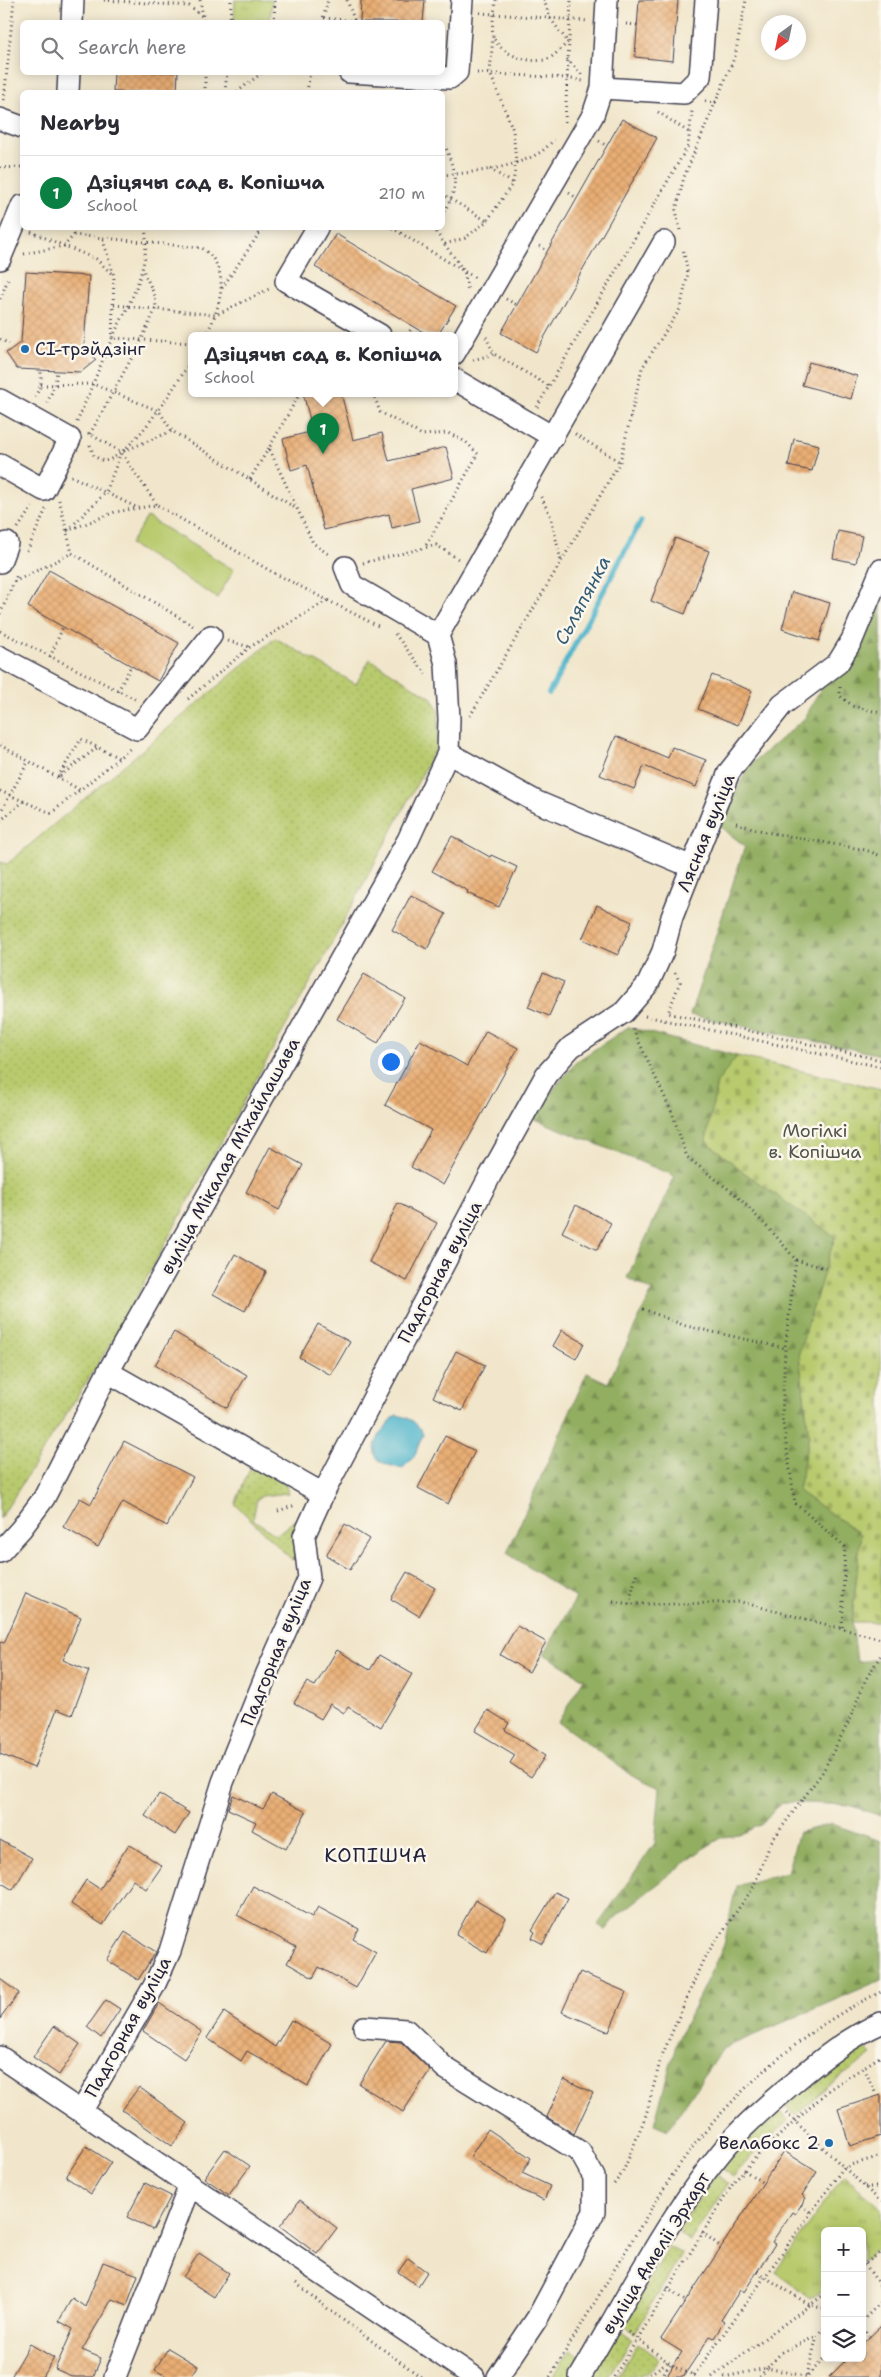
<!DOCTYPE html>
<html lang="en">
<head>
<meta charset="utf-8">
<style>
	:root { --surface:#fff; --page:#f2f2f3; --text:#2b2b33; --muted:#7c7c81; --line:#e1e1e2; --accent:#0b8043 }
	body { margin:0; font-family:"Shantell Sans",sans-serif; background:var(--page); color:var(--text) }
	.controls { position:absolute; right:15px; bottom:15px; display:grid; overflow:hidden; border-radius:8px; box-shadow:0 2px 12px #0003 }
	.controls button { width:45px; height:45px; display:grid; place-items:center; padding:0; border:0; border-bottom:1px solid var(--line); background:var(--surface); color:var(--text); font:25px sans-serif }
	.compass { position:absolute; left:761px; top:15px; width:45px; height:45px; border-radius:50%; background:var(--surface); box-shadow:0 2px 12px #0003; rotate:213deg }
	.you { position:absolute; left:390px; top:1061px; width:18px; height:18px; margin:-12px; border:4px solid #fff; border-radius:50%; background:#1a73e8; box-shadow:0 0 0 8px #1a73e833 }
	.badge { display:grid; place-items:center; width:32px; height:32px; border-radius:50%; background:var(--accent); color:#fff; font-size:16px; font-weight:700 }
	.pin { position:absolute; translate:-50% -41px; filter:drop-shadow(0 1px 2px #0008) }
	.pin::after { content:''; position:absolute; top:26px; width:18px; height:15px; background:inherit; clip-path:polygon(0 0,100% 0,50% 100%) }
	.popup { position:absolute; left:188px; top:332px; width:270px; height:65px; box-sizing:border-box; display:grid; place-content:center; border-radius:8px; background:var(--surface); filter:drop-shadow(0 1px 4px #0005); font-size:16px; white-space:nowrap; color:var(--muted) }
	.popup b { font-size:19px; color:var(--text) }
	.popup::after { content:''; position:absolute; left:50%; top:100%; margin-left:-10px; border:10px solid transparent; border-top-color:var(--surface) }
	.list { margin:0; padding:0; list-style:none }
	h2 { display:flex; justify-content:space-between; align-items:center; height:65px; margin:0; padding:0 20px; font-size:21px }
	h2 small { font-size:16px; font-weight:400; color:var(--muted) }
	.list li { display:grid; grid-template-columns:32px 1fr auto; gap:15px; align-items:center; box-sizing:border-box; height:75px; padding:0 20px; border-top:1px solid var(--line) }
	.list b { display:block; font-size:19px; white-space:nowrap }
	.list p { margin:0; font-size:16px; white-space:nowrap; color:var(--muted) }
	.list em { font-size:16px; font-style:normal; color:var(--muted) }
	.icon { flex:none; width:28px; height:28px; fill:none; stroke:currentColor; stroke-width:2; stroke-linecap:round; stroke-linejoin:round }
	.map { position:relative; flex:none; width:881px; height:2377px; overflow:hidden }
	.search { position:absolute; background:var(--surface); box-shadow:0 2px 12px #0003; left:20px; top:20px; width:425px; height:55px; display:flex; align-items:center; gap:12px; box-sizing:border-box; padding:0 18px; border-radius:8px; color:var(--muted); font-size:19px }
	.panel { position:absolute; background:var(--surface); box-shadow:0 2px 12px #0003; left:20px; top:90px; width:425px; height:140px; border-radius:8px }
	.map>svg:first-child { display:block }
	.grass { fill:url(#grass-dots); stroke:#6d7654 }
	.forest { fill:url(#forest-firs); stroke:#5a684e }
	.cemetery { fill:url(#cemetery-stones); stroke:#6d7654 }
	.park { fill:url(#park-tufts); stroke:#6d7654 }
	.pitch { fill:#b8ca6d; stroke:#6d7654 }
	.water { fill:#4cb3cb; stroke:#376a83 }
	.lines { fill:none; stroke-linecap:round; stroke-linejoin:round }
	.stream { stroke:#4cb3cb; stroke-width:5.5 }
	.building { fill:url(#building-cross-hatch) }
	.minor-casing { stroke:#413f51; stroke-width:24 }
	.path { stroke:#413f51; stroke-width:3; stroke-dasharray:1 4; stroke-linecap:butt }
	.minor { stroke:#fff; stroke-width:21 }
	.poi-dot { fill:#1f6fb2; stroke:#fbf7ec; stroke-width:2 }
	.labels { text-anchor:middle; stroke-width:5; stroke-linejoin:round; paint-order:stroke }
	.poi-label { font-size:18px; fill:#22223b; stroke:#fbf7ec; text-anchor:start }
	.street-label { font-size:18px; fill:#22223b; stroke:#fbf7ec }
	.park-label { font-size:18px; fill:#4f544a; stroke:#fbf7ec }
	.water-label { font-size:19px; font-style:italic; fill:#335c75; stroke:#fbf7ec }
	.quarter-label { font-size:20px; letter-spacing:1px; fill:#22223b; stroke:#fbf7ec }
</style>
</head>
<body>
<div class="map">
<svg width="881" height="2377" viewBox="0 0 881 2377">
	<defs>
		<pattern id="grass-dots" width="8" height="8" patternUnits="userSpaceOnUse" patternTransform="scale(1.25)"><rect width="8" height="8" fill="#b8ca6d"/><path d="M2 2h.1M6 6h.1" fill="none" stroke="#9ead5f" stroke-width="1.8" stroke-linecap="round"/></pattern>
		<pattern id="forest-firs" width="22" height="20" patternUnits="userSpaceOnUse" patternTransform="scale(1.25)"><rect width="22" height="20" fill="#92ae60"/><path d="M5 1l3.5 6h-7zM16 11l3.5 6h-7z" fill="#778d50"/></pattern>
		<pattern id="cemetery-stones" width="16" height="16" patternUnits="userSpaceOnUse" patternTransform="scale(1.25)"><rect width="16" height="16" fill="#b8ca6d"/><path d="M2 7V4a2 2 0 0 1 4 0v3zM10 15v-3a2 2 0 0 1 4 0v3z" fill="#9ead5f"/></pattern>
		<pattern id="park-tufts" width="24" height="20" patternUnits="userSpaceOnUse" patternTransform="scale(1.25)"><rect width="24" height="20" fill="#b8ca6d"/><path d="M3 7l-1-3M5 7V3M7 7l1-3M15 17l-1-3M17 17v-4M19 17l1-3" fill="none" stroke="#9ead5f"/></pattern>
		<pattern id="building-cross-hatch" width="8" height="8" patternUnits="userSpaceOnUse" patternTransform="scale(1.25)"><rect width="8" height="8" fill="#e9ae74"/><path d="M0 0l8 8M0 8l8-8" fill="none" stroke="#c89565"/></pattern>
	</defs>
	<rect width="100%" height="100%" fill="#fbf7ec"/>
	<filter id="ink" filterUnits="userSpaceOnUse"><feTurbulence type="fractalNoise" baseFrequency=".02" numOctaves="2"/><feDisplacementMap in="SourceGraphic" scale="10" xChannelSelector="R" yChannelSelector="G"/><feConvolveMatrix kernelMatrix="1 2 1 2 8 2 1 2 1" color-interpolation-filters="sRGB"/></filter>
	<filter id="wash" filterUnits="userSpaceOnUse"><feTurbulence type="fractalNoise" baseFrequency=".0096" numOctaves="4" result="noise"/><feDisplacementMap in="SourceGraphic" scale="20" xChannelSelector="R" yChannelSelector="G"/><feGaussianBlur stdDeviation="1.12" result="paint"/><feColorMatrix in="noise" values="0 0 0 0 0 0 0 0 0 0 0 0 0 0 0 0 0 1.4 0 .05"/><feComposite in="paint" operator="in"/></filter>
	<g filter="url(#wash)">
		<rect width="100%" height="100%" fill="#f1e6cb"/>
		<path class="grass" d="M275 638 356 684 370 659 432 698 439 712 437 746 325 956 202 1176 113 1340 0 1519V862L7 864Z
			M251 1466 285 1483 288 1493 262 1496 257 1499 253 1519 276 1535 295 1520 299 1524 296 1554 292 1560 235 1504Z
			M857 2046 863 2047 872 2055 829 2085 795 2116 783 2103 818 2073Z
			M777 2108 789 2121 760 2147 733 2177 720 2168Z
			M715 2174 728 2184 690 2241 679 2234 678 2231Z
			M669 2247 682 2254 635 2333 622 2324Z
			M619 2330 632 2338 609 2377H591Z
			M638 2343 658 2358C652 2377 633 2377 617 2377Z
			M570 2350 583 2357 571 2377H553Z"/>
		<path class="forest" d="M881 574V1055L690 1015 745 846 719 826 749 766 805 718Z
			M628 1027 737 1056 717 1083 706 1141 745 1173 835 1237 799 1353 809 1436 798 1491 861 1534 852 1622 857 1662 881 1659V1816L849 1805 782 1802 762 1824 739 1835 723 1837 703 1849 619 1914 606 1930 598 1925 655 1843 660 1788 631 1775 558 1722 584 1679 544 1654 576 1598 507 1553 587 1373 608 1383 652 1291 627 1278 675 1176 530 1117 577 1061Z
			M832 1824 881 1841V1980L722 2049 668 2130 654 2124 677 2041 724 1945 736 1886 787 1872 799 1832Z"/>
		<path class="cemetery" d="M737 1056 881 1089V1622H852L861 1534 798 1491 809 1436 799 1353 835 1237 745 1173 706 1141 717 1083Z"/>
		<path class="park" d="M235 0H272L270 22H234Z
			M844 2175 881 2209V2247L862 2261V2231H825V2289L811 2299 775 2272Z"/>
		<path class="pitch" d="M147 517 234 570 217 598 130 544Z"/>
		<path class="water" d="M396 1415C409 1417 417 1422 423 1434L414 1457 403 1468C358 1463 375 1437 396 1415Z"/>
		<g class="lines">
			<path class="stream" d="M549 693 641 521"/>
		</g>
		<g id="blocks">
			<path class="building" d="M361 0H425L423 22H360Z
				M639 0H678L673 61 635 57Z
				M114 72H178L177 92H113Z
				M622 119 657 138 536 352 501 333Z
				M336 234 456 306 438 335H428L315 267Z
				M26 272 89 276 84 346 96 360 81 372 17 369 6 353 21 342Z
				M809 362 857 376 851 399 802 385Z
				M303 393H341L353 440 382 433 389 461 446 447 454 478 411 489 419 521 392 528 389 514 324 530 307 465 291 470 283 439 313 431Z
				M794 439 819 445 812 471 788 466Z
				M838 531 862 536 856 563 833 558Z
				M675 538 709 551 685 614 651 601Z
				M49 570 179 643 158 681 28 607Z
				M792 592 830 603 819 641 782 629Z
				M712 675 752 691 738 725 698 709Z
				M616 736 668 758 672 747 706 760 696 787 644 766 634 789 600 775Z
				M452 836 490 857 491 855 517 867 499 907 467 893 468 891 432 871Z
				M411 895 446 914 427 949 392 930Z
				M597 905 632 922 618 955 582 939Z
				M543 973 564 982 549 1016 528 1007Z
				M364 974 405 998 378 1043 337 1019Z
				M486 1031 518 1048 443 1185 411 1167 431 1130 385 1105 420 1040 467 1066Z
				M270 1147 303 1165 279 1210 246 1192Z
				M398 1203 437 1223 407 1281 369 1262Z
				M576 1205 611 1223 597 1250 562 1232Z
				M235 1254 266 1272 245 1311 213 1294Z
				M318 1324 350 1342 331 1375 299 1357Z
				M562 1330 584 1343 576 1359 553 1346Z
				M174 1332 247 1375 227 1408 155 1365Z
				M456 1351 485 1365 462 1411 433 1397Z
				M445 1436 475 1451 448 1504 418 1488Z
				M124 1441 193 1477 167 1526 123 1502 98 1547 63 1527 80 1498 91 1504Z
				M345 1524 369 1539 350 1570 326 1555Z
				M407 1572 435 1588 419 1616 391 1599Z
				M26 1593 81 1617 63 1660 89 1671 72 1715 57 1709 34 1768 0 1754V1642L4 1643Z
				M517 1626 546 1642 529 1672 500 1655Z
				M337 1650 370 1670 379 1655 412 1674 381 1727 348 1707 344 1713 330 1704 321 1719 294 1703 307 1682 315 1686Z
				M488 1710 509 1723 505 1730 545 1756 531 1777 510 1763 515 1755 475 1731Z
				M159 1794 189 1813 175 1835 145 1816Z
				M272 1794 306 1812 286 1849 252 1830 256 1822 228 1809 233 1795 263 1809Z
				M0 1840 32 1858 13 1890 0 1882Z
				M129 1844 162 1866 146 1889 133 1880 103 1925 71 1904 86 1880 100 1889Z
				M253 1886 312 1917 318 1907 359 1929 353 1939 376 1952 356 1988 319 1967 313 1978 287 1963 296 1947 237 1915Z
				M555 1892 568 1898 543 1944 532 1938 535 1932 532 1930Z
				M475 1900 506 1918 487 1953 456 1935Z
				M125 1932 156 1952 138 1980 107 1960Z
				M580 1972 626 1992 609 2032 562 2012Z
				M0 1979 19 1993 0 2019Z
				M106 2000 120 2009 101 2038 87 2027Z
				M159 2003 202 2032 184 2059 143 2031Z
				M224 2012 275 2047 291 2020 332 2044 308 2086 247 2051 241 2061 207 2038Z
				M54 2026 80 2044 59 2075 33 2057Z
				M386 2041 401 2042 430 2070 403 2112 359 2084Z
				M564 2079 593 2093 574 2134 547 2117Z
				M139 2087 188 2123 172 2146 122 2110Z
				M881 2095V2136L850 2146 838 2109Z
				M488 2129 531 2158 522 2173 550 2186 544 2200 523 2191 470 2157Z
				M86 2146 111 2162 91 2194 66 2177Z
				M225 2149 250 2166 229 2195 204 2178Z
				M784 2151 817 2172 802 2195 806 2198 795 2214 792 2212 772 2242 775 2244 744 2292 740 2290 721 2320 724 2322 714 2338 710 2336 683 2377H666L682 2352 661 2339Z
				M145 2183 171 2196 153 2230 127 2217Z
				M300 2200 337 2228 317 2254 280 2226Z
				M199 2253 229 2273 214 2297 183 2277Z
				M408 2258 427 2272 418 2286 398 2272Z
				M103 2262 138 2275 127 2305 112 2299 82 2350 101 2358 93 2377H74L55 2369 73 2329 59 2321 72 2298 85 2307Z
				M881 2326V2377H829L848 2358H862V2344Z
				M30 2344 54 2358 43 2377H11Z
				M168 2348 198 2366 191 2377H168L155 2370Z"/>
		</g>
	</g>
	<g filter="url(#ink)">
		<use href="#blocks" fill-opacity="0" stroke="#413f51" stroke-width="1"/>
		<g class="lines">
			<g class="minor-casing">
				<path id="minor" d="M72 22 73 0
					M349 72 450 78 457 72 462 0
					M602 88 684 93 700 77 706 0
					M68 92 69 72
					M0 119 22 127
					M317 228 286 281 380 335
					M0 259 22 206
					M454 354 593 115 602 88 607 0
					M454 379 553 437
					M0 400 70 439 44 490 0 465
					M0 562 7 543
					M438 635 664 242
					M0 657 137 729 211 636
					M448 753 537 802 692 867
					M108 1372 323 1494
					M0 1552 21 1529 44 1498 108 1372 408 840 448 753 449 719 446 664 438 635 352 585 345 567
					M364 2027 406 2030 445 2068 580 2152 594 2177V2212L538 2317 498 2377
					M0 2057 474 2377
					M81 2112 154 1986 170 1951 223 1782 267 1673 309 1578 304 1536 323 1494 490 1176 546 1075 571 1047 624 1012 648 984 663 951 672 917 729 772 782 705 838 663 852 640 881 570
					M115 2377 190 2185
					M580 2377C626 2300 671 2210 729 2143 748 2121 771 2102 793 2083 819 2061 849 2037 881 2023"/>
			</g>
			<path class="path" d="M104 0 189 6 203 17
				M200 0 204 22
				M347 0 355 22
				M496 0C495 10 491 25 493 35 498 55 534 66 550 58 556 54 563 47 568 42L550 18 544 0
				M480 13 588 21
				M324 18 355 21
				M230 22 231 0
				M274 22 275 0
				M322 22 328 0
				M626 24 637 25
				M567 59 583 76
				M205 72V92
				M477 73 566 78 583 81
				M225 92 227 72
				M237 92 263 72
				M307 92 310 72
				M4 100 14 0
				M705 101 716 102
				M658 112 690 133
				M565 122 571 0
				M599 141 607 146
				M442 148H446C456 175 460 189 442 214
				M0 168 22 167
				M490 169 513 183
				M442 175C471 173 514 168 539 153 545 150 549 144 554 140
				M569 193 577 198
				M442 194 487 221
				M145 228C151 266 129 305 112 338L192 343
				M392 228 477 279
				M433 228 464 271 468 291
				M680 230 676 210 684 177 735 56 746 0
				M31 232 96 259 113 275
				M445 244 465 238 487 221 513 183 516 162 513 130 490 73 493 36
				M539 246 547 250
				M24 254 64 246 74 235 202 248C233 270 220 308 206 335
				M222 288 263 228
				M0 299 9 277
				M506 299 517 305
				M114 305 216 315 269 289
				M407 335 413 326
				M486 337 494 354 549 386
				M0 339 9 344
				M473 360 494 354
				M41 385 93 384 159 411 172 431 297 509
				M300 393 269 448 313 543 331 556
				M373 393 380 412 422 435 448 433 466 442 478 454 425 547
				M35 397 41 385V370
				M47 403 55 385 57 371
				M537 407 688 146 692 111
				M77 422 112 338 114 276 102 237
				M88 433 121 452 157 505
				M90 434 141 341 156 308 155 296 142 268
				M575 434 620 462
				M90 445 94 456 103 461C130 460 177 383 192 359
				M124 451 172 431
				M71 476 138 508
				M250 479 269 448
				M541 497 551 517 561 561
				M59 500 72 553
				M18 528 32 507
				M68 530 106 492 120 455
				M67 531 115 512 157 505 274 573 380 627
				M27 551 46 509
				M363 563 436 545 460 560
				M14 582 72 553 195 627
				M0 614 17 575
				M0 631 137 700
				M395 634 426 674
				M228 641 250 647
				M50 657 63 627
				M840 687V696L853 706 881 713
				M118 691 131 666
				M188 699 250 647 328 600
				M470 716 620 462 642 368 680 309 688 274 683 248
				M0 745 80 790 132 747
				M60 776 98 747
				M58 777 81 739 119 758
				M0 791 51 813 80 790
				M0 813 28 762
				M0 821 24 801
				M736 823 766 832 866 850 881 856
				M675 973 680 982 668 1013 881 1060
				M645 1016 881 1067
				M633 1029 673 1115 687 1157 736 1195 775 1235 796 1260 785 1348 782 1417 795 1503 845 1547 842 1630
				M796 1260 826 1268
				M643 1309 686 1326 785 1348
				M278 1511 296 1505
				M613 1601 629 1604H679L741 1602 881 1639
				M629 1604 637 1571
				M864 2068 875 2092
				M786 2113 881 2202
				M744 2170 763 2183
				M614 2184 623 2172 646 2115 661 2058 704 1958 753 1888 771 1842 822 1773 848 1723 866 1679 881 1655
				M865 2187H881
				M801 2205 811 2213
				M702 2232 721 2247
				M865 2264 881 2287
				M862 2266 881 2252
				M757 2272 810 2305 825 2309
				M296 2283 328 2309 421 2377
				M667 2288 685 2301
				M862 2321 881 2302
				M862 2329 870 2337
				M628 2332 676 2368 699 2377
				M694 2375 844 2167 881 2156
				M807 2375 817 2336 825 2326
				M808 2375 825 2358
				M550 2377C576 2334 602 2290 628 2247 649 2213 668 2179 692 2148 738 2088 812 2023 881 1992
				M614 2377 734 2182 756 2157 830 2089 881 2056
				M646 2377 667 2362
				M661 2377 670 2364
				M712 2377 825 2294
				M724 2377 767 2368 782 2352 817 2336
				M760 2377 767 2368 809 2377"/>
			<use href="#minor" class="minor"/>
		</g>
	</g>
	<g class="poi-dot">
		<circle cx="25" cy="349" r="5"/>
		<circle cx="829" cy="2143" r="5"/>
	</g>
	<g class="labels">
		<g class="poi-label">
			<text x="35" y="355">СІ-трэйдзінг</text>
			<text x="819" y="2149" text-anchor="end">Велабокс 2</text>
		</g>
		<g class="street-label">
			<text transform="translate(706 833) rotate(-68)" y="6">Лясная вуліца</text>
			<text transform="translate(230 1156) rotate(-61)" y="6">вуліца Мікалая Міхайлашава</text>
			<text transform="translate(440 1272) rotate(-62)" y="6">Падгорная вуліца</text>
			<text transform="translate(276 1652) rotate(-68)" y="6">Падгорная вуліца</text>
			<text transform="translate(128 2027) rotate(-61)" y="6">Падгорная вуліца</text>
			<text transform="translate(656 2253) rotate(-58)" y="6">вуліца Амеліі Эрхарт</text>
		</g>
		<g class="park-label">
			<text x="815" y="1137">Могілкі<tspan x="815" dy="21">в. Копішча</tspan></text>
		</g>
		<g class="water-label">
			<text transform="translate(582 600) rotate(-62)" y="7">Сьляпянка</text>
		</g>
		<g class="quarter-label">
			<text x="376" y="1862">КОПІШЧА</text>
		</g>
	</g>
</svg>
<div class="controls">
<button>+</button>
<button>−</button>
<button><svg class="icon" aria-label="layers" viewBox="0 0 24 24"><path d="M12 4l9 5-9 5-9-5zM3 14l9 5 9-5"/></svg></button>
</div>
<svg class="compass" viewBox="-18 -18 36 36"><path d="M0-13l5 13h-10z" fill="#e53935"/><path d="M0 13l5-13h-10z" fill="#7c7c81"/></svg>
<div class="you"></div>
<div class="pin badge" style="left:323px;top:454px">1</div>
<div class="popup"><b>Дзіцячы сад в. Копішча</b>School</div>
<div class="search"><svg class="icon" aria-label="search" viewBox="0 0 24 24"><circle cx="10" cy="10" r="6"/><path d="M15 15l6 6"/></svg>Search here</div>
<section class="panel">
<h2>Nearby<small></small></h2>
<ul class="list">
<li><span class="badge">1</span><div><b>Дзіцячы сад в. Копішча</b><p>School</p></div><em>210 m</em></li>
</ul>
</section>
</div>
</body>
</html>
